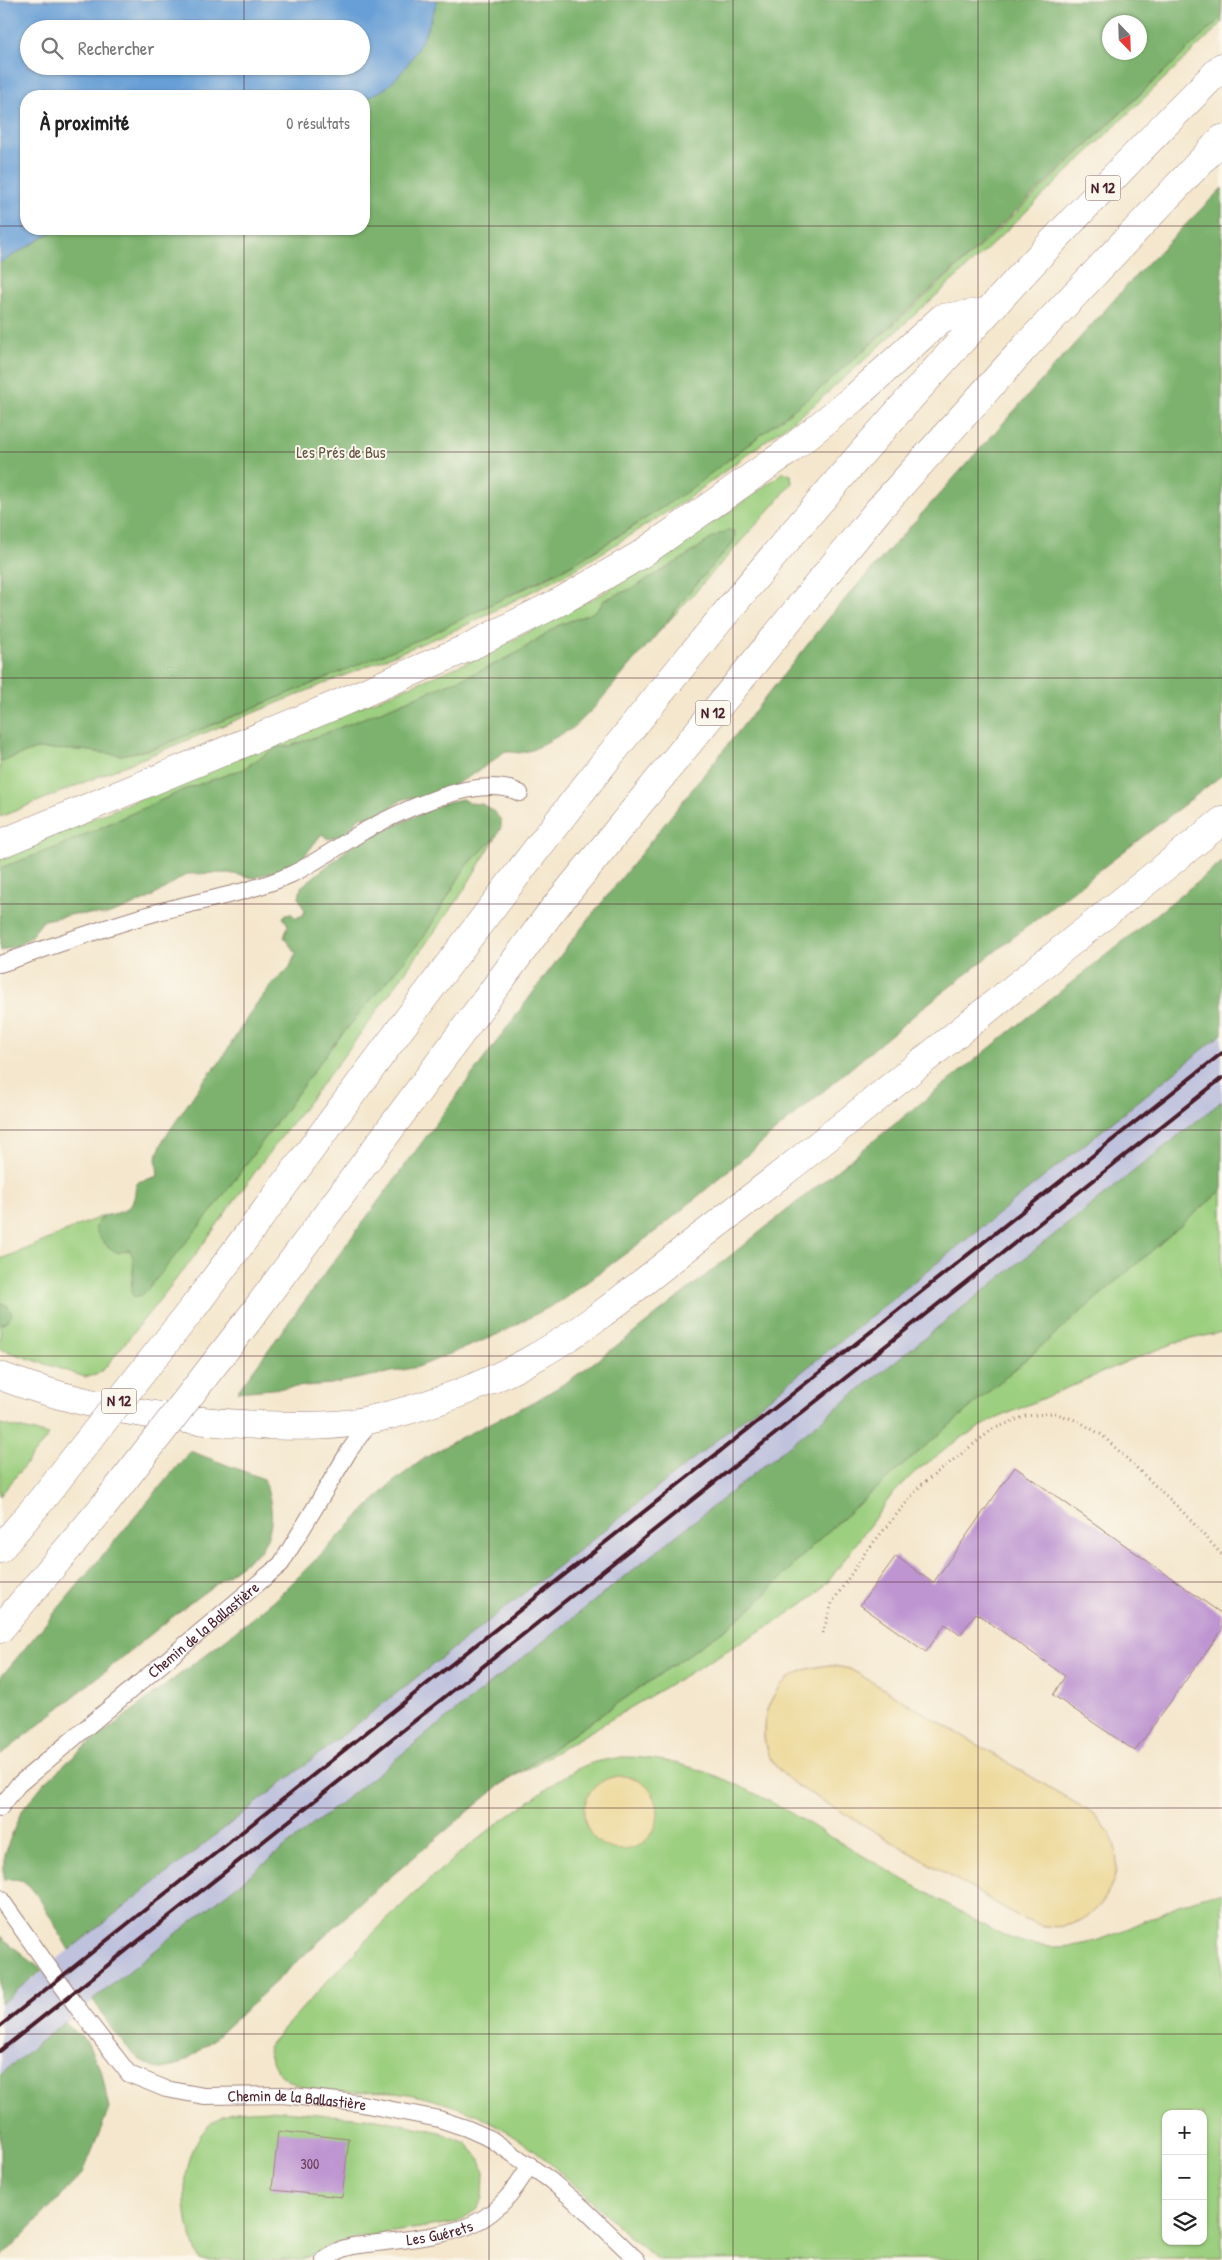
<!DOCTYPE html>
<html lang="fr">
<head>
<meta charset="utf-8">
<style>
	:root { --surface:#fff; --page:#f6f6f6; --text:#222; --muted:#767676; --line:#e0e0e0 }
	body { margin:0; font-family:"Patrick Hand",sans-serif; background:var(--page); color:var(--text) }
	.controls { position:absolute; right:15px; bottom:15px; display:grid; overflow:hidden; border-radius:10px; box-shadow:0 1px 4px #0004 }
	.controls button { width:45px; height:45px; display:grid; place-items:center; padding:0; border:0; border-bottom:1px solid var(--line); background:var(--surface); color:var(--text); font:25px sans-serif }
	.compass { position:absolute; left:1102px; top:15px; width:45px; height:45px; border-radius:50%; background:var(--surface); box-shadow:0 1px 4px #0004; rotate:157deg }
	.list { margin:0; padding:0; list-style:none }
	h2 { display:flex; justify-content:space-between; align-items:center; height:65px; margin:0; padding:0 20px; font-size:21px }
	h2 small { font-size:16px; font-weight:400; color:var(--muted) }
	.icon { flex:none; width:28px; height:28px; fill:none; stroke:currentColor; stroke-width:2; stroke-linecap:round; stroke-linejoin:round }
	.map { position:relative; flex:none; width:1222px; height:2260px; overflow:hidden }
	.search { position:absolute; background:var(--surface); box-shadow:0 1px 4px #0004; left:20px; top:20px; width:350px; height:55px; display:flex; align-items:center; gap:12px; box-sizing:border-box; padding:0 18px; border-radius:28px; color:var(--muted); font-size:19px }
	.panel { position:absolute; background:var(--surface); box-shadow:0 1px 4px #0004; left:20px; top:90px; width:350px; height:145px; border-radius:20px }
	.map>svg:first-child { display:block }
	.industrial { fill:#bfc2dd }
	.green { fill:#9ccf7f; stroke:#737755; fill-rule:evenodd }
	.forest { fill:#7db26e; stroke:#64684c; fill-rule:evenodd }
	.sand { fill:#eeda9e; stroke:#9c7c64 }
	.water { fill:#689fd6; stroke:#595f80; fill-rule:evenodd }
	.building { fill:#be95d1 }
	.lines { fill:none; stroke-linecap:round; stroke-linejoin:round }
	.service-casing { stroke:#9f837c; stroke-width:18 }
	.tertiary-casing { stroke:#9f837c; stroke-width:29 }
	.trunk-casing { stroke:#9f837c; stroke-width:29 }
	.path { stroke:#9f837c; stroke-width:3; stroke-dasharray:1 4; stroke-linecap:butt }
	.service { stroke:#fff; stroke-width:16 }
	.tertiary { stroke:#fff; stroke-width:28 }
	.trunk { stroke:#fff; stroke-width:28 }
	.rail { stroke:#4a1f2b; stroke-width:4 }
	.trunk-bridge-casing { stroke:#9f837c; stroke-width:29; stroke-linecap:butt }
	.trunk-bridge { stroke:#fff; stroke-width:28 }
	.grid { fill:none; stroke:#4a1f2b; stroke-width:1; stroke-opacity:0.55 }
	.labels { text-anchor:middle; stroke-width:4; stroke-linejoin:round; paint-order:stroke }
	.number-label { font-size:14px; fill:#673c54 }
	.shield { fill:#fbf7ec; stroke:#7f6065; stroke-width:1 }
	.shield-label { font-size:15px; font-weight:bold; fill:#4a1f2b }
	.park-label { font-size:16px; fill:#635444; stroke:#fbf7ec }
	.street-label { font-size:16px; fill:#4a1f2b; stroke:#fbf7ec }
</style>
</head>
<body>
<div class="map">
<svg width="1222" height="2260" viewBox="0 0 1222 2260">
	<rect width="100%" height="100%" fill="#fbf7ec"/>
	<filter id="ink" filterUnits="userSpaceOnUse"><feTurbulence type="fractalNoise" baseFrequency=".02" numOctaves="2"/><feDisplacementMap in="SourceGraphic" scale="10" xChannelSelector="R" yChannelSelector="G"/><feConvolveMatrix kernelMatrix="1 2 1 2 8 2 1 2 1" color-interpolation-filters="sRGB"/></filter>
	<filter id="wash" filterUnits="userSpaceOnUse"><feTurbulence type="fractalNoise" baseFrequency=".0096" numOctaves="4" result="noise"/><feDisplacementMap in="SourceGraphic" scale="20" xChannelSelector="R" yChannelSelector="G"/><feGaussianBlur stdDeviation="1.12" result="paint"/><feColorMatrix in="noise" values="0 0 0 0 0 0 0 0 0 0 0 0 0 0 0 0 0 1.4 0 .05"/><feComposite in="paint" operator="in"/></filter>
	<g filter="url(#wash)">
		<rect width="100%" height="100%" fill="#f4e7cd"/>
		<path class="industrial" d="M1222 1034V1101L0 2075V2004L621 1517Z"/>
		<path class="green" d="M1222 17V23L980 256 814 405 686 500 576 569 462 627 0 817V762L36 749 82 750 121 755 156 748C269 701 384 657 494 603 523 589 554 576 582 559 819 416 1021 206 1222 17Z
			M784 472 791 475 792 483 773 506 658 633 690 591 733 543 715 536 682 559 633 588 604 600 601 606 592 613 557 626 517 653 485 669 329 732 290 746 277 747 243 769 186 789 55 848 0 868V857L480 657 605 592 729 512Z
			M496 837 457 901 355 1041 263 1161 193 1258 105 1368 96 1375 85 1377 0 1349V1325L5 1323 8 1306 0 1302V1259C35 1247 68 1229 103 1216L95 1227 132 1253 134 1262 131 1286 142 1295 214 1208 329 1050 424 937 466 866Z
			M1222 1190V1332L1178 1342 1133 1359 991 1421 961 1438 915 1472 891 1496 828 1582 815 1595 782 1618 500 1785 728 1627 756 1604 817 1541 870 1494Z
			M0 1424 49 1435 0 1496Z
			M622 1757C700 1757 766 1798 831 1837 870 1860 909 1883 949 1905 982 1924 1014 1946 1053 1947 1114 1949 1163 1901 1222 1893V2258L659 2260C637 2245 618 2226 599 2208 560 2171 509 2123 457 2107 437 2101 415 2094 394 2092 365 2090 310 2097 286 2079 275 2071 270 2059 267 2047 346 1960 424 1874 521 1807 544 1791 568 1770 595 1762 604 1760 613 1759 622 1757ZM1166 2114H1203V2241H1166Z
			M270 2110 377 2119 440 2132 466 2143 479 2157 484 2172 483 2198 477 2209 458 2222 354 2238 329 2246 301 2260H200C195 2247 189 2233 187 2220 181 2187 187 2138 217 2119 232 2110 253 2111 270 2110Z"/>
		<path class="forest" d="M437 0H1222V17L963 261 820 389 688 491 579 561 423 638 156 748 121 755 82 750 36 749 0 762V263L57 229H364V99L386 88 434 10ZM1110 22H1140V52H1110Z
			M1222 188V775L925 1006 660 1228 564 1299 501 1333 418 1367 330 1384 237 1392 572 940 836 609 1140 271Z
			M729 530 734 531 735 536 733 543 690 591 658 633 592 710 573 728 532 750 519 753 505 751C480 772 455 786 425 798 418 800 408 796 402 800 386 810 382 817 360 817L345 834 328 839 322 834C313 844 304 859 293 866 281 874 267 871 255 878L228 873 187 874 150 898 124 909 107 915 75 914 44 920 30 937 19 945 0 951V868L55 848 186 789 243 769 277 747 290 746 329 732 485 669 517 653 557 626 592 613 601 606 604 600 633 588 682 559 715 536Z
			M462 799 469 803 482 804 493 811 501 820V827L496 837 466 866 424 937 329 1050 214 1208 150 1287 142 1295 134 1297 132 1295C131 1282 138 1259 129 1250L118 1253C106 1246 99 1240 95 1227L103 1216C116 1213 129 1213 134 1198 136 1192 134 1188 138 1182L158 1176 156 1157 164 1139 202 1083 219 1063 254 1007 273 983 289 969 296 953 284 938 288 925 283 917 286 914H292L296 918 303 915 305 911 299 898 301 887 353 845 444 803Z
			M1222 862V1034L621 1517 69 1950C58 1932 42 1897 27 1884 20 1878 13 1879 4 1880V1854L21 1812 44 1783 81 1750 230 1636 278 1597 393 1482 425 1458 460 1438 537 1400 570 1380 630 1336Z
			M1222 1101V1190L870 1494 817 1541 756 1604 728 1627 500 1785 370 1894 214 2039C199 2050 181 2068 161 2069 136 2070 106 2018 93 2000Z
			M0 1302 8 1306 12 1315 5 1323 0 1325Z
			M190 1451 264 1479C273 1505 276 1527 260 1551L186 1606 0 1756V1678Z
			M0 1936 42 1970 0 2004Z
			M64 2022 87 2042 102 2073 109 2109 83 2173 0 2259V2075Z"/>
		<path class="sand" d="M829 1665 850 1669 1094 1814C1104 1825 1113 1836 1116 1851 1122 1893 1085 1936 1041 1925 1035 1924 1028 1921 1023 1919L796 1785C785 1776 774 1767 768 1754 758 1728 767 1695 789 1678 801 1669 815 1667 829 1665Z
			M584 1813a37 37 0 1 1 74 0a37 37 0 1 1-74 0Z"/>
		<path class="water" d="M0 0H437C429 31 412 65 388 86 381 92 371 95 364 99V96H26V229H57L0 263ZM29 29H361V66H29Z"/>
		<g id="blocks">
			<path class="building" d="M1015 1467 1222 1614V1630L1135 1751 1053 1695 1065 1676 976 1613 960 1635 945 1624 926 1652 860 1605 896 1556 933 1583Z
				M278 2131 349 2139 342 2197 272 2190Z"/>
		</g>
	</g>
	<g filter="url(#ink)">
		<use href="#blocks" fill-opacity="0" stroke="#9f837c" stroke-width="1"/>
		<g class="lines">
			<g class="service-casing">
				<g id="service">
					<path d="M0 964C53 946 105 927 158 912 202 900 250 893 292 874 317 862 340 845 364 831 401 811 480 772 520 793"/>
					<path id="s1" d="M0 1808 18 1785 281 1564 349 1451 372 1419"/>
					<path id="s2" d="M0 1898 77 2007 129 2074 166 2089 204 2096 282 2095 357 2103 439 2119 466 2128 491 2139 550 2180 583 2208 637 2260"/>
					<path id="s3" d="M324 2260 342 2249 353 2246C387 2241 445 2238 475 2223 500 2211 516 2188 530 2165"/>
				</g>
			</g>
			<g class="tertiary-casing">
				<path id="tertiary" d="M0 1376C83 1407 171 1421 259 1425 297 1426 336 1428 373 1419 427 1407 479 1388 527 1362 586 1330 638 1286 690 1245 741 1206 792 1166 842 1126 969 1024 1095 923 1222 821"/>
			</g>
			<g class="trunk-casing">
				<path id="trunk" d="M0 844 331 707 467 648 563 600 640 555 787 452 854 398 942 318 987 312
					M196 1304C360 1084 521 861 696 649 862 447 1037 251 1222 67
					M247 1322 551 912 880 508 1026 346 1222 139
					M0 1549 43 1498
					M0 1629 103 1507"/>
			</g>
			<path class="path" d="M823 1633 832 1603 865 1553 920 1486 993 1429 1026 1416 1054 1413 1078 1421 1102 1435 1185 1514 1222 1555"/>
			<use href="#service" class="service"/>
			<use href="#tertiary" class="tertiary"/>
			<use href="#trunk" class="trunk"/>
			<path class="rail" d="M0 2026 428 1683 1222 1053
				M0 2051 1222 1078"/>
			<g class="trunk-bridge-casing">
				<path id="trunk-bridge" d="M43 1498 196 1304
					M103 1507 247 1322"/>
			</g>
			<use href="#trunk-bridge" class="trunk-bridge"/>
		</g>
	</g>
	<path class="grid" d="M244 0V29M489 0V2260M733 0V2260M978 0V2260M244 66V96M0 226H26M364 226H1222M244 229V2260M0 452H1222M0 678H1222M0 904H1222M0 1130H1222M0 1356H1222M0 1582H1222M0 1808H1222M0 2034H1222"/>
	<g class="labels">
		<g class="number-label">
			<text x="310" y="2169">300</text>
		</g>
		<g class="shield">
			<rect x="1085.5" y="175.5" width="35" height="25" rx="4"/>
			<rect x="695.5" y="700.5" width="35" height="25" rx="4"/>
			<rect x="101.5" y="1388.5" width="35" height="25" rx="4"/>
		</g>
		<g class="shield-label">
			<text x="1103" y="193">N 12</text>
			<text x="713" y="718">N 12</text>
			<text x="119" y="1406">N 12</text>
		</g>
		<g class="park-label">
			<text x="341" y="458">Les Prés de Bus</text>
		</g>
		<g class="street-label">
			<text dy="6" stroke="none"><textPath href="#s1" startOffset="271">Chemin de la Ballastière</textPath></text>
			<text dy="6" stroke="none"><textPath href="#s2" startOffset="390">Chemin de la Ballastière</textPath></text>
			<text dy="6" stroke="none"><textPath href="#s3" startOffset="120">Les Guérets</textPath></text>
		</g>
	</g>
</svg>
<div class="controls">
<button>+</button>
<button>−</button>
<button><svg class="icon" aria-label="layers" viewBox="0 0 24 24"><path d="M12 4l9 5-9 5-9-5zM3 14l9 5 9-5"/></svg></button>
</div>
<svg class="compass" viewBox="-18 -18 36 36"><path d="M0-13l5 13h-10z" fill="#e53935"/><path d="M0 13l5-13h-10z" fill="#767676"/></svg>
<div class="search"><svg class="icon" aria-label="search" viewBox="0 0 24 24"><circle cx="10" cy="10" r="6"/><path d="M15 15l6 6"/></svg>Rechercher</div>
<section class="panel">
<h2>À proximité<small>0 résultats</small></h2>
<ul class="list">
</ul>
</section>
</div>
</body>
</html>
